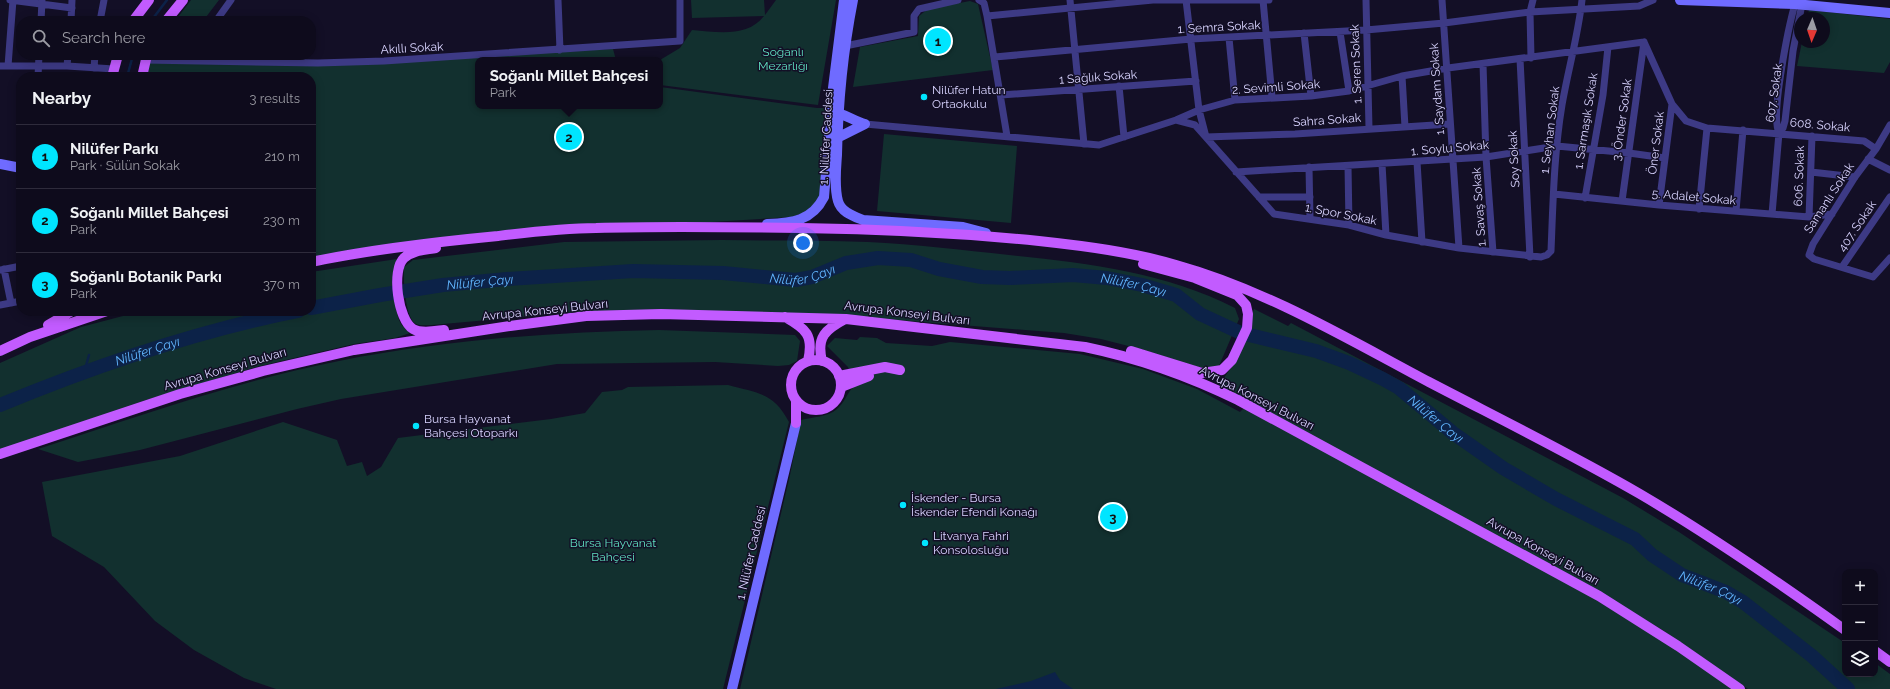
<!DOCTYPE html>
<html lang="en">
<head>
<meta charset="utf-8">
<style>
	:root { --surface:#0e0b1c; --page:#171425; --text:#f1f3f6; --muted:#9b9ba3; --line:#2e2b3b; --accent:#00e5ff }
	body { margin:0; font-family:Raleway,sans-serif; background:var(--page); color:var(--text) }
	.controls { position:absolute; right:12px; bottom:12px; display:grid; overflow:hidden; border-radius:8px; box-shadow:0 2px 10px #0003 }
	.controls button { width:36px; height:36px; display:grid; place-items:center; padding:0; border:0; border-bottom:1px solid var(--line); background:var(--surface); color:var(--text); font:20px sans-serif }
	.compass { position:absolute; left:1794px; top:12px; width:36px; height:36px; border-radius:50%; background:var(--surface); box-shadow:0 2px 10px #0003; rotate:182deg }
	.you { position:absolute; left:803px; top:243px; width:14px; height:14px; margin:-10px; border:3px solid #fff; border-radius:50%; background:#1a73e8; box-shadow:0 0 0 6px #1a73e833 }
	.badge { display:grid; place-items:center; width:26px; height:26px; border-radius:50%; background:var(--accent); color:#111; font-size:13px; font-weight:700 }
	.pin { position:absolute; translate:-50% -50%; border:2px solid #fff; box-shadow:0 1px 4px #0006 }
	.popup { position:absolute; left:475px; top:57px; width:188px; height:52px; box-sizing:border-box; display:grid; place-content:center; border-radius:8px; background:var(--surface); filter:drop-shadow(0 1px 3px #0005); font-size:13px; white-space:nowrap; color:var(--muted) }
	.popup b { font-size:15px; color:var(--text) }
	.popup::after { content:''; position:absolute; left:50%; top:100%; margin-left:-8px; border:8px solid transparent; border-top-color:var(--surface) }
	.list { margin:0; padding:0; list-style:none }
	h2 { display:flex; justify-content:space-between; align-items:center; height:52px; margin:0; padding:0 16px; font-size:17px }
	h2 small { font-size:13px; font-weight:400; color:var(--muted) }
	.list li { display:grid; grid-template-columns:26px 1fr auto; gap:12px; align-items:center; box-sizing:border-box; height:64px; padding:0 16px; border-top:1px solid var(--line) }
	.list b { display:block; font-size:15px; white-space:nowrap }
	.list p { margin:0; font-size:13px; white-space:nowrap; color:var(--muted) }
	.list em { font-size:13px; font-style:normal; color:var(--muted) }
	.icon { flex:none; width:22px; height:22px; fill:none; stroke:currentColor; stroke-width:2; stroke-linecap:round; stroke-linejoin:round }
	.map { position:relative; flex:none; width:1890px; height:689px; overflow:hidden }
	.search { position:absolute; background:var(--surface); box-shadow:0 2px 10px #0003; left:16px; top:16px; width:300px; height:44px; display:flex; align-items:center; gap:10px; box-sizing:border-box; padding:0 14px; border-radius:16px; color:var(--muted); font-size:15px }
	.panel { position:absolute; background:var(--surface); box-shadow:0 2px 10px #0003; left:16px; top:72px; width:300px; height:244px; border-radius:16px }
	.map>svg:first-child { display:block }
	.green { fill:#12302f }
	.water { fill:#0c2248 }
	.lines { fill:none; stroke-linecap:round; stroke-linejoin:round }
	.stream { stroke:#0c2248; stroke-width:2.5 }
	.river { stroke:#0c2248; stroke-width:14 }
	.street { stroke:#3d3a85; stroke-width:7 }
	.secondary { stroke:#6f6bff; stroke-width:10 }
	.primary { stroke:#c25bff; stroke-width:10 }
	.poi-dot { fill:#00e5ff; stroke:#130f26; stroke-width:1.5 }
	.labels { text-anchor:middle; stroke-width:3; stroke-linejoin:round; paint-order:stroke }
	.street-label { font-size:12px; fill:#d9d4ff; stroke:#130f26 }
	.park-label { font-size:12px; fill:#5fe0c0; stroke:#130f26 }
	.poi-label { font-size:12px; fill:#d9d4ff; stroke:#130f26; text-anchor:start }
	.water-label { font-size:13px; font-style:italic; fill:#62b6ff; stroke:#130f26 }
</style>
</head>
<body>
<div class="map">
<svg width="1890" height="689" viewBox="0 0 1890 689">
	<rect width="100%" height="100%" fill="#130f26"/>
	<path class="green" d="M191 0H219L203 21H175Z
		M691 0H764L765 15 776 0H836L818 105 660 85V60L680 48 692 30C717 32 747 38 764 16L692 18Z
		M970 1 978 4 993 70 853 87 860 47 918 36 919 16 928 9Z
		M1809 10 1890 19V62L1884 73 1797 66 1802 42H1824V18H1807Z
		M613 49 616 60H478V106H660V87L817 108H828L820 200 809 211 791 217 696 223H618L311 258V77H146L148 62 294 65Z
		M884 134 1017 146 1011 223 877 211Z
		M722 240C771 241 819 240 868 242 915 244 962 250 1009 255 1086 263 1165 272 1235 308L1239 319 1219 366 1211 371 1144 350 1101 339 1064 333 846 316 712 312 588 311 432 325C427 325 420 326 416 324 405 318 403 278 404 267L413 260 564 242Z
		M397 259C393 274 393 310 401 324 403 327 407 330 410 333L395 338 354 344 256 367 146 400 0 450V363L81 327 142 311H311V272Z
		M1254 309 1288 326 1291 323 1623 498 1679 532 1845 643V674H1875V663L1890 674V689H1748L1661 629 1590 587 1219 385 1237 359Z
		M659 330 795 335 800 341 797 361 789 365 778 366 715 362 557 364 341 399 297 409 140 450 78 462 38 449C137 417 236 381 339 361 444 340 552 332 659 330Z
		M860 337 877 338 886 343 932 346 950 342 1080 354 1143 369 1197 389 1240 412 1244 408 1580 590 1668 644 1733 689H740L790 475 801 420C812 417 828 417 837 409 845 402 847 393 854 386L848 367 827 346 835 338 857 340Z
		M728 385C758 393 774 393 789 422L723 689H276L244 678 194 650 155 621 104 567 52 536 42 482 180 456 283 422 337 440 347 466 362 462 367 476 381 467 398 438 551 419 585 413 602 392 622 390 628 387Z"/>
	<path class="water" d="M1055 672 1060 680 1073 689H996L1031 681Z"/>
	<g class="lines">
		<path class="stream" d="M151 21 167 0
			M127 77 133 55
			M84 373 89 355"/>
		<g class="river">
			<path id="s1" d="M311 308 380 295 443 285 507 279 633 271 723 273 796 280 812 277 846 263 878 258 911 260 939 269 982 277 1010 278 1073 275 1107 278 1142 285 1176 295 1200 314 1241 333 1316 351 1349 363 1383 379 1399 388 1453 433 1503 468 1556 499 1635 539 1652 555 1682 575 1726 592 1743 602 1812 656 1848 689"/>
			<path id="s2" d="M0 405C97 365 196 331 298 311"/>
		</g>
		<path class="street" d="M10 0 72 8
			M558 0 560 50
			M979 0 984 3 987 16 1007 136
			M1070 0 1084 144
			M1186 0 1199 110 1206 137 1295 134 1450 124
			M1263 0 1272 97
			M1366 0 1369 128
			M1442 0 1459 248
			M987 16 1153 0H1269
			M41 21 42 1
			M71 21 72 0
			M100 21 104 0
			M216 21 231 0
			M1340 32 1349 91
			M1304 33 1311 96
			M1229 38 1235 100
			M1644 42 1672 104 1659 205
			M845 46 914 32V16L919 9 958 0
			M995 57 1191 39 1366 30 1444 23 1530 12 1639 6 1653 0
			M1531 58 1530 12 1533 0
			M1520 59 1530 257
			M145 60 318 63 384 61 680 41V0
			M1483 64 1486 157 1493 252
			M0 66H67L114 69
			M8 66 13 0
			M67 66 68 55
			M94 68 95 55
			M1402 76 1405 127
			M38 77 39 55
			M1119 86 1124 137
			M1001 95 1196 81
			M1672 104 1686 121 1707 128 1864 141 1876 149
			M1176 120 1195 125 1274 214 1349 225 1386 235 1459 248 1541 257 1547 255 1551 251C1553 203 1554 153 1562 105 1568 70 1578 36 1582 0
			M865 124 1099 145 1176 120 1199 110 1235 100 1311 96 1349 91 1402 76 1448 68 1644 42
			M1890 125 1876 149 1855 177 1813 244 1809 255 1814 259 1873 277 1890 258
			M1779 133C1770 115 1789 25 1795 4
			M1868 159 1890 170
			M1417 162 1422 242
			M1382 164 1386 235
			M1348 166 1349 225
			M1309 167 1310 218
			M1236 172 1486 157 1557 146 1629 153 1665 158
			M1811 172 1855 177
			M1554 194 1659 205 1809 217 1832 214
			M1259 197H1310
			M1585 198 1603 95 1608 47
			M1622 201 1644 42
			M1699 209 1707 128
			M1736 211 1743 130
			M1772 214 1779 133 1783 128 1785 121 1793 51 1802 4
			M1809 217 1812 136
			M1842 267 1890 197
			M4 269 11 303
			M0 270 21 266
			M0 305 21 301"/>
		<path class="secondary" d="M853 0C843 51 838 103 837 155 836 170 834 186 838 201 841 212 853 216 863 220L963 227 986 233
			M1680 0 1795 4 1890 13
			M833 112C843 113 854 121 865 124
			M832 137 837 138 865 124
			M0 164 21 168
			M767 224C792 223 812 221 824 197L833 88 844 0
			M732 689 796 423"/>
		<path class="primary" d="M133 21 149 0
			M166 21 183 0
			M112 77 118 55
			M142 77 147 55
			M436 248C425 250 413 250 404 258 391 270 398 320 413 329 421 334 435 331 444 330
			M311 262C373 249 435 242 498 236 531 232 563 228 596 228 664 226 733 227 801 228 881 229 960 233 1039 241 1085 246 1132 252 1176 265 1266 290 1348 339 1429 382 1500 419 1571 454 1640 494 1710 535 1778 582 1845 630
			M785 317C806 329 814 335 808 361
			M48 325 72 311
			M0 351 30 337 107 311
			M1131 351 1202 373 1222 370 1232 360 1247 328 1248 314 1246 305 1237 295 1195 278 1143 264
			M791 385a25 25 0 1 1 50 0a25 25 0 1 1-50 0Z
			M822 361C816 337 826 329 845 319
			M839 376 885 367 900 370
			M841 387 869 376
			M796 423V400
			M0 454 180 394 263 371 354 350 510 326 586 316 661 314 846 319 1085 347C1138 358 1189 376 1238 400L1599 596 1678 646 1740 689
			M1875 651 1890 662"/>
	</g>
	<g class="poi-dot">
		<circle cx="924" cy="97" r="4"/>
		<circle cx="416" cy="426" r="4"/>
		<circle cx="903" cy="505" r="4"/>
		<circle cx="925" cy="543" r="4"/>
	</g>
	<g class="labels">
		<g class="street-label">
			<text transform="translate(1219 27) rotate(-3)" y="4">1. Semra Sokak</text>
			<text transform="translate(412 48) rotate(-3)" y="4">Akıllı Sokak</text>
			<text transform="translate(1356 64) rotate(-92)" y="4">1. Seren Sokak</text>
			<text transform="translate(1098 77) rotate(-4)" y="4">1 Sağlık Sokak</text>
			<text transform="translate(1276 87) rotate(-4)" y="4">2. Sevimli Sokak</text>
			<text transform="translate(1437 89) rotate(-94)" y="4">1. Saydam Sokak</text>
			<text transform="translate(1774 93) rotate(-82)" y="4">607. Sokak</text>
			<text transform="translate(1327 120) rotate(-4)" y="4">Sahra Sokak</text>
			<text transform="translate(1622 120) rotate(-82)" y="4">3. Önder Sokak</text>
			<text transform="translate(1586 121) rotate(-81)" y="4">1. Sarmaşık Sokak</text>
			<text transform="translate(1820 125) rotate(5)" y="4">608. Sokak</text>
			<text transform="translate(1550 130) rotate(-83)" y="4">1. Seyhan Sokak</text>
			<text transform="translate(826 137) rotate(-87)" y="4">1. Nilüfer Caddesi</text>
			<text transform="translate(1656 143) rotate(-83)" y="4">Öner Sokak</text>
			<text transform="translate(1450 148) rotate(-5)" y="4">1. Soylu Sokak</text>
			<text transform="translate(1514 159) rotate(-93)" y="4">Soy Sokak</text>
			<text transform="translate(1799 176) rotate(-88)" y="4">606. Sokak</text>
			<text transform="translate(1694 197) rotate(5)" y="4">5. Adalet Sokak</text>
			<text transform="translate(1829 198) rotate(-57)" y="4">Samanlı Sokak</text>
			<text transform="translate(1479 207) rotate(-94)" y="4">1. Savaş Sokak</text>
			<text transform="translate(1341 214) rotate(11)" y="4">1. Spor Sokak</text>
			<text transform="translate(1857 226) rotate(-56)" y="4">407. Sokak</text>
			<text transform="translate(545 310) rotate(-6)" y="4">Avrupa Konseyi Bulvarı</text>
			<text transform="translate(907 313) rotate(7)" y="4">Avrupa Konseyi Bulvarı</text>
			<text transform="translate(225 369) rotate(-16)" y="4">Avrupa Konseyi Bulvarı</text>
			<text transform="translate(1257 398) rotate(27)" y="4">Avrupa Konseyi Bulvarı</text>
			<text transform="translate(1543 551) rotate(29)" y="4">Avrupa Konseyi Bulvarı</text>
			<text transform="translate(751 553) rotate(-77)" y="4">1. Nilüfer Caddesi</text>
		</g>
		<g class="park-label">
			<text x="783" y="56">Soğanlı<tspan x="783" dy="14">Mezarlığı</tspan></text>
			<text x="613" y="547">Bursa Hayvanat<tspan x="613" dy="14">Bahçesi</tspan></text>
		</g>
		<g class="poi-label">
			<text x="932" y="94">Nilüfer Hatun<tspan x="932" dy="14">Ortaokulu</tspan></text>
			<text x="424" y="423">Bursa Hayvanat<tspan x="424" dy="14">Bahçesi Otoparkı</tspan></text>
			<text x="911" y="502">İskender - Bursa<tspan x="911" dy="14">İskender Efendi Konağı</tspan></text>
			<text x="933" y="540">Litvanya Fahri<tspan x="933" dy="14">Konsolosluğu</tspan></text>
		</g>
		<g class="water-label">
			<text dy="5" stroke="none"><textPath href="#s1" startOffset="495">Nilüfer Çayı</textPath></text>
			<text dy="5" stroke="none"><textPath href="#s1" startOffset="171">Nilüfer Çayı</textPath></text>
			<text dy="5" stroke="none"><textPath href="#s1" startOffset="832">Nilüfer Çayı</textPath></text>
			<text dy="5" stroke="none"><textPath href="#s2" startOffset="157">Nilüfer Çayı</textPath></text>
			<text dy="5" stroke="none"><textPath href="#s1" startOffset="1168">Nilüfer Çayı</textPath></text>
			<text dy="5" stroke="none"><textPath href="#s1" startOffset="1492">Nilüfer Çayı</textPath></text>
		</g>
	</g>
</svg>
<div class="controls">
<button>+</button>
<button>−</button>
<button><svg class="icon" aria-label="layers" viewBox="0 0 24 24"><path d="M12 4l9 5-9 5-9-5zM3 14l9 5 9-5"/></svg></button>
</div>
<svg class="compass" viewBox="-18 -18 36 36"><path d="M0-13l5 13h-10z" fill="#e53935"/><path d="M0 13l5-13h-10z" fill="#9b9ba3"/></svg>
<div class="you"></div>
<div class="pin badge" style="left:938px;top:41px">1</div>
<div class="pin badge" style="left:569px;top:137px">2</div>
<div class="popup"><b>Soğanlı Millet Bahçesi</b>Park</div>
<div class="pin badge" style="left:1113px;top:517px">3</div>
<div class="search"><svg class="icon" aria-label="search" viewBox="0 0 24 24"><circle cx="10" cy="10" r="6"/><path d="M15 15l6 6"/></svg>Search here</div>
<section class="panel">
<h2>Nearby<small>3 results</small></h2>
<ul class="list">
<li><span class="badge">1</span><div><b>Nilüfer Parkı</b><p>Park · Sülün Sokak</p></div><em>210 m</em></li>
<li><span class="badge">2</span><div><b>Soğanlı Millet Bahçesi</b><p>Park</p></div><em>230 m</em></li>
<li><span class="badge">3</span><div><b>Soğanlı Botanik Parkı</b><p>Park</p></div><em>370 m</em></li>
</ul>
</section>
</div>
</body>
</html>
